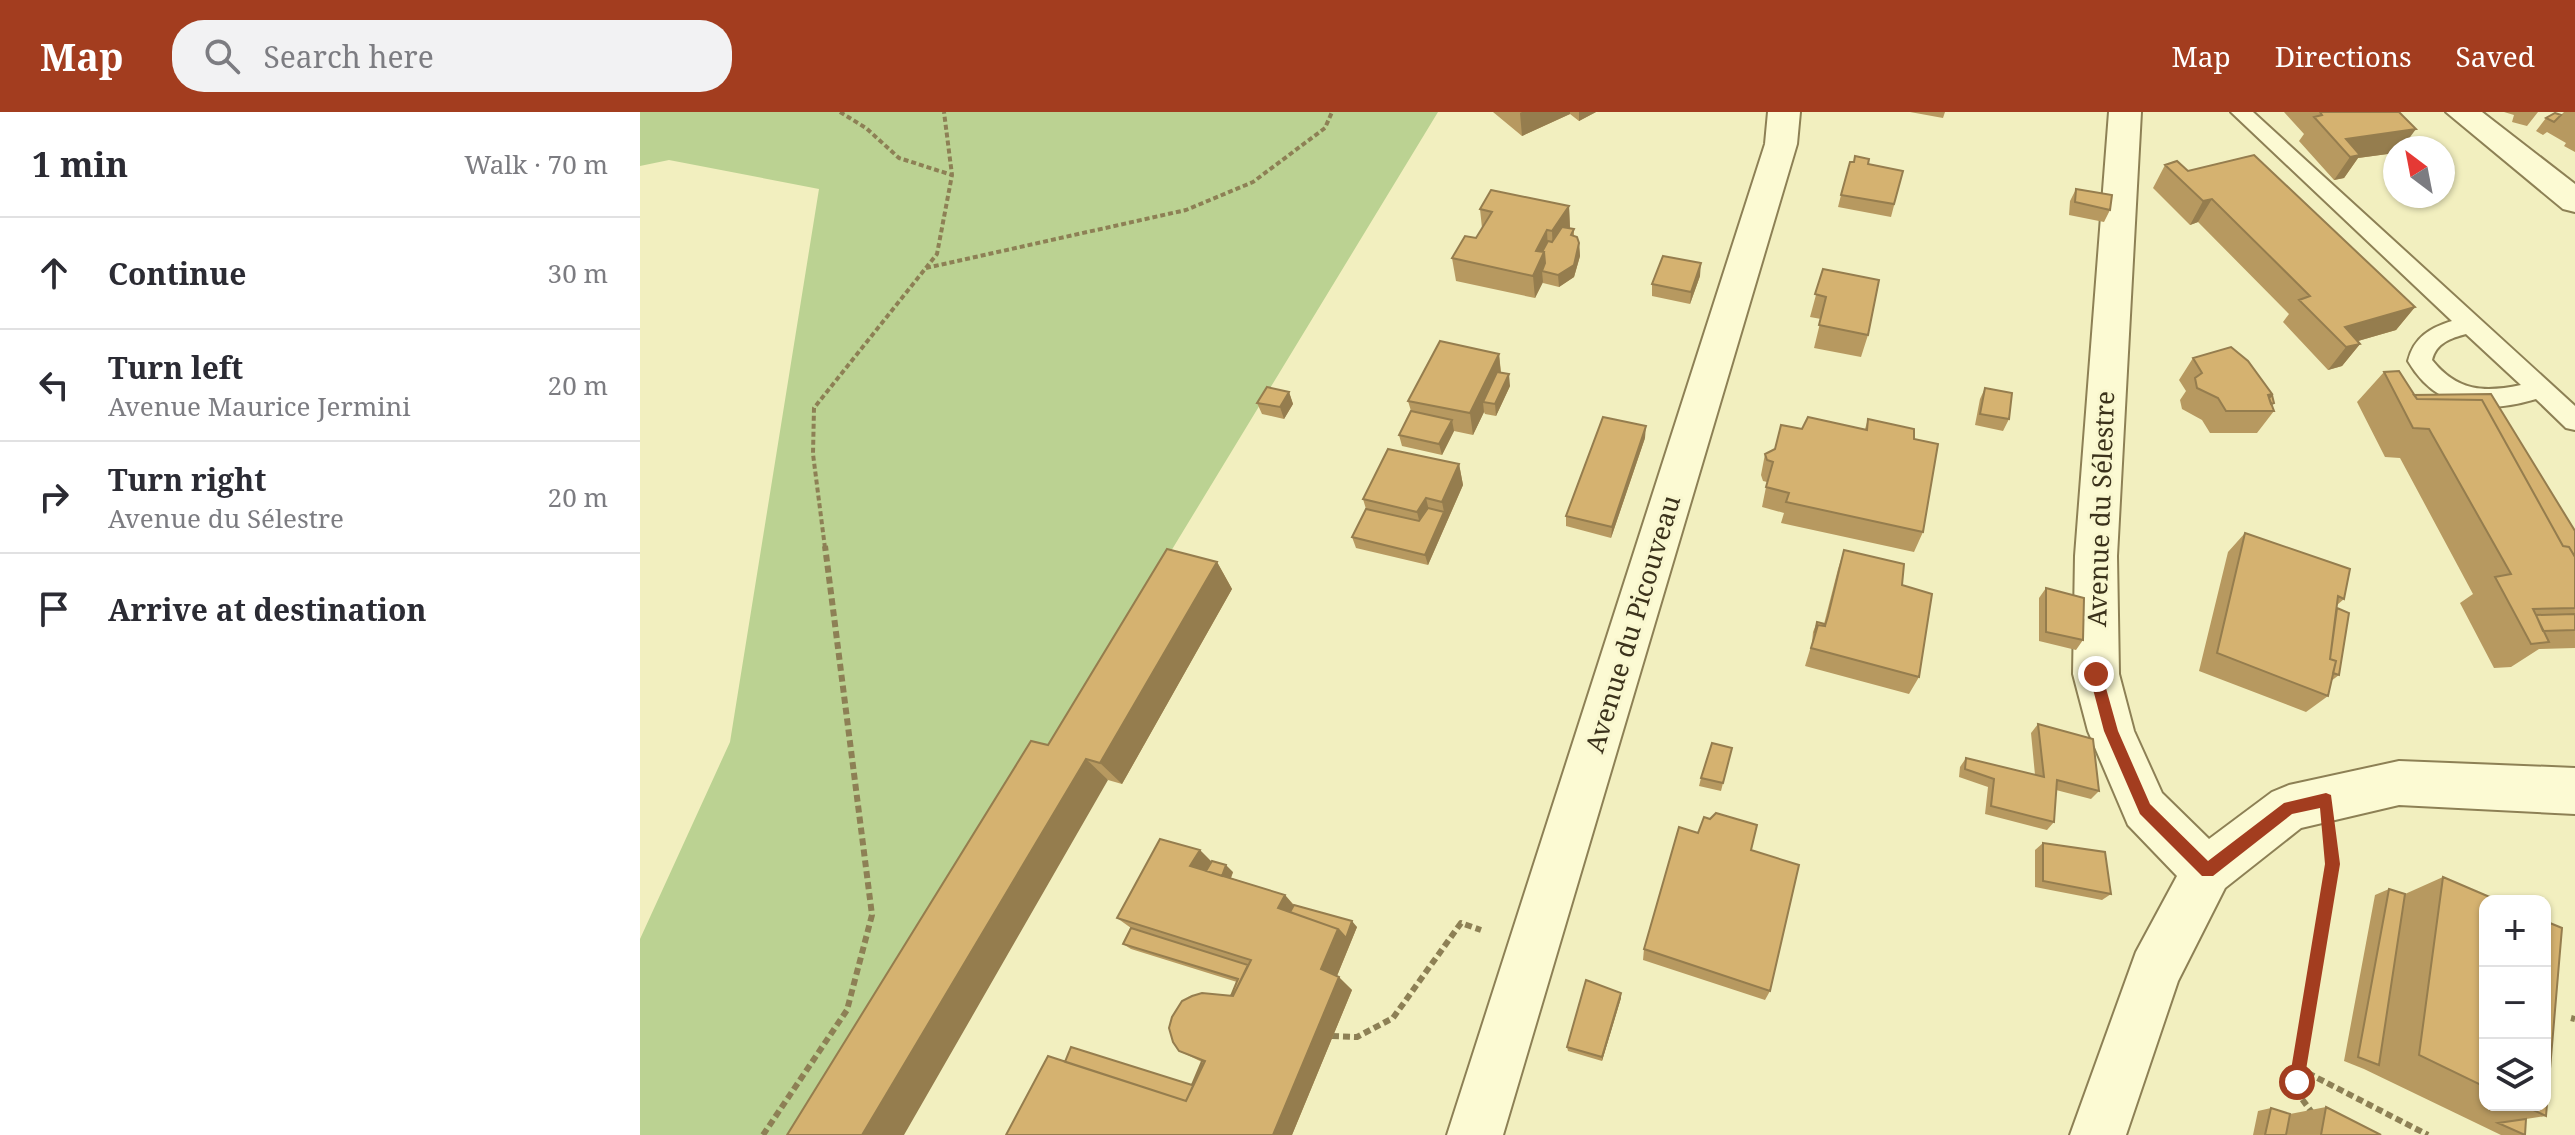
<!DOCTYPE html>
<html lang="en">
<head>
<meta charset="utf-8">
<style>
	:root { --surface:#fff; --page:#f2f2f3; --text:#2b2b33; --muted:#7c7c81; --line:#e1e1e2; --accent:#a33d1f }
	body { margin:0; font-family:"Noto Serif",serif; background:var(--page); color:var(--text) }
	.controls { position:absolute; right:24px; bottom:24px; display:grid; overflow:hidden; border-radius:16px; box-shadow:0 2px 6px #0004 }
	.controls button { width:72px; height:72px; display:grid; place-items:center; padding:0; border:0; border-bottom:2px solid var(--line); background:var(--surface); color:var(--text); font:40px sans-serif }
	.compass { position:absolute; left:1743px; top:24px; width:72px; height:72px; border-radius:50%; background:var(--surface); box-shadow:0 2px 6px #0004; rotate:328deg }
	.stop { position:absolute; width:24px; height:24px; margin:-18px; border:6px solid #a33d1f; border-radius:50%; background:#fff }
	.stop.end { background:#a33d1f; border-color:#fff; box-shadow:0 2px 8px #0008 }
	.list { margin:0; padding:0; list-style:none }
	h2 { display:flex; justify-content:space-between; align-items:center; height:104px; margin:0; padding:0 32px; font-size:34px }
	h2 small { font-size:26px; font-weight:400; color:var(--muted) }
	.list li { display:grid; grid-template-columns:52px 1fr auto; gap:24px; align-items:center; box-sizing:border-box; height:112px; padding:0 32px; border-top:2px solid var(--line) }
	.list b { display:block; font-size:30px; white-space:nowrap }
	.list p { margin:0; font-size:26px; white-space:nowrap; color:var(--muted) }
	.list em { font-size:26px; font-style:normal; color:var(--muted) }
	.icon { flex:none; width:44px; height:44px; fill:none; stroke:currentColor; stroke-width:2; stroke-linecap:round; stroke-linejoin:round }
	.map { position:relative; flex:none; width:1935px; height:1023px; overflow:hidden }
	header { display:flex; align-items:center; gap:48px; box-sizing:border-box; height:112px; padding:0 40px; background:var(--accent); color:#fff }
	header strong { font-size:38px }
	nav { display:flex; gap:44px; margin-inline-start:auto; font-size:28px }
	.search { width:560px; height:72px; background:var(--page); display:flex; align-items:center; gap:20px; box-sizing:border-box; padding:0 28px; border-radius:32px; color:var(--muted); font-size:30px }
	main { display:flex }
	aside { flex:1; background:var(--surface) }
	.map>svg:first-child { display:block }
	.green { fill:#bbd292 }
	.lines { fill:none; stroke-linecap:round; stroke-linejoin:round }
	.service-casing { stroke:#8d8055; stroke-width:4 }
	.minor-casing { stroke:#8d8055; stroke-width:4 }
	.path-far1 { stroke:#8d8055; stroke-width:4; stroke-dasharray:5 3; stroke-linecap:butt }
	.path { stroke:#8d8055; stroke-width:6; stroke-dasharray:7 4; stroke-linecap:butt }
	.service { fill:#fcfad3; fill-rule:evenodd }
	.minor { fill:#fcfad3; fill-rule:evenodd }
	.wall { fill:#b79960 }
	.shaded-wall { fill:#957d4e }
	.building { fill:#d5b270; stroke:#957d4e; stroke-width:2 }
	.route { fill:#a33d1f }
	.labels { text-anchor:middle; stroke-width:6; stroke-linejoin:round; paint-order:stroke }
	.street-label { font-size:26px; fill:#3b321b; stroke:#f9f7cf }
</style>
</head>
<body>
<header>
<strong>Map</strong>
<div class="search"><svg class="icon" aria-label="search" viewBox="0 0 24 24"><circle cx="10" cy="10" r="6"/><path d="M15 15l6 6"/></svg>Search here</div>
<nav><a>Map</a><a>Directions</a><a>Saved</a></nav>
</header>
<main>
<aside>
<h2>1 min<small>Walk · 70 m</small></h2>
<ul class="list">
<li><svg class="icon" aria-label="ahead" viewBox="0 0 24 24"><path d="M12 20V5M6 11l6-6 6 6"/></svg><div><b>Continue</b></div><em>30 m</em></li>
<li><svg class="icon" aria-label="left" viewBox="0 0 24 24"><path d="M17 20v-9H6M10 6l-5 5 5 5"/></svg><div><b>Turn left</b><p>Avenue Maurice Jermini</p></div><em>20 m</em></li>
<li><svg class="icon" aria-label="right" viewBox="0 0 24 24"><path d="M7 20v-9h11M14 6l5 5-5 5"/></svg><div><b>Turn right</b><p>Avenue du Sélestre</p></div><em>20 m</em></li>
<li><svg class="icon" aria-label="arrive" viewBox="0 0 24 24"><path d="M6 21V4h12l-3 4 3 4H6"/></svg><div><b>Arrive at destination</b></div></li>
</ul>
</aside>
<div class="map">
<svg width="1935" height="1023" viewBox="0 0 1935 1023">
	<rect width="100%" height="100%" fill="#f2efbf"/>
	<path class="green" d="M0 0H798L176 1023H0V827L90 630 179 77 29 48 0 54Z"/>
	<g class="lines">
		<g class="service-casing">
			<path id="service" d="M1591 0H1613L1935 294V318L1926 316 1896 287C1846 302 1797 299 1768 249 1774 225 1790 216 1812 209ZM1826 222 1881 273C1843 281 1817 279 1792 248 1796 231 1811 226 1826 222Z"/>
		</g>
		<g class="minor-casing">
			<path id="minor" d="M1128 0H1160L1157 32 863 1023H807L1125 32Z
				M1469 0H1501L1477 444 1479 562 1494 619 1522 681 1569 727 1632 680 1649 673 1759 649 1935 656V702L1759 693 1661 716 1585 776 1538 869 1486 1023H1430L1496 840 1537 764 1488 713 1448 619 1433 562 1435 444Z
				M1806 0H1842L1935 72V100L1923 97Z"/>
		</g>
		<path class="path-far1" d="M200 0 226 16 259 46 312 63
			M286 156 546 98 613 70 685 16 692 0
			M185 436 173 342 174 296 297 142 312 63 304 0"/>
		<path class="path" d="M1931 906 1935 907
			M692 924 717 925 753 906 821 811 841 818
			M1658 956 1788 1023
			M1673 1002 1662 987 1657 970 1693 752 1691 740
			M123 1023 207 898 232 803 185 434"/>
		<use href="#service" class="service"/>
		<use href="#minor" class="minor"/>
	</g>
	<path class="wall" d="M853 0H956L939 9 930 2 882 24Z
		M1270 0H1305L1303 6Z
		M1644 0H1759L1755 41 1718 46 1704 66 1694 68 1659 29 1664 22Z
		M1864 0H1898L1887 14 1872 10 1874 3Z
		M1924 0H1935V40L1924 34 1926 31 1907 20 1903 23 1896 19 1906 6 1921 3Z
		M1228 52 1263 59 1251 105 1198 95 1201 83Z
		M1525 53 1548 59 1775 195 1756 218 1718 229 1720 232 1702 254 1688 258 1643 210 1649 202 1558 110 1550 113 1513 76Z
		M1436 77 1470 98 1464 110 1429 103 1430 89Z
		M929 94 930 116 934 117V124L939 131 940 144 934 165 919 175 903 171V170L895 186 816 169 812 146 836 126 842 116 840 97Z
		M1183 157 1228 223 1221 245 1174 236 1181 207 1170 205Z
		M1060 164 1050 192 1012 184V172Z
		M859 242 861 260 870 274 856 304 845 302 844 300 833 323 814 319 802 343 762 334 759 323 771 299 768 289Z
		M1553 246 1632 282 1634 291 1632 294 1634 299 1617 321H1570L1562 308 1542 297 1540 288 1546 279 1539 268Z
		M1744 260 1774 283 1935 419V536L1899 537 1871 555 1854 556 1820 491 1833 482 1760 346 1745 345 1717 290Z
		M1345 276 1369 307 1363 319 1335 313 1340 287Z
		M649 280 653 292 644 307 622 302 617 291Z
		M1228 307 1274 327 1283 420 1274 440 1141 411 1144 401 1122 395 1127 370 1123 369 1121 363 1125 342 1135 337 1162 317H1225Z
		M1005 326 971 426 926 414V404Z
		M819 352 823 373 788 453 716 436 712 425 726 397 723 387Z
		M1605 421 1704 487 1697 493 1699 563 1691 569 1688 584 1666 600 1559 559 1588 440Z
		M1204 438 1262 473 1279 565 1269 582 1165 554 1172 531 1173 520 1177 510 1184 512 1198 457Z
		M577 450 592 477 482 672 468 668 408 633Z
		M1406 476 1443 528 1436 538 1399 529V486Z
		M1398 612 1459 679 1451 687 1416 678 1414 710 1407 718 1345 702 1348 675 1319 665 1320 655 1326 646 1395 663 1391 621Z
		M1092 636 1081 679 1059 674 1061 666Z
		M1070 707 1111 738 1130 879 1125 888 1003 848 1004 837 1058 721Z
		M1403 731 1471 782 1462 788 1395 775V738Z
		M593 760 591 766 645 783 654 793 717 815 697 864 712 878 652 1023 425 950 552 973 562 950 539 939 591 884 597 870 491 837 483 832 491 816 477 806Z
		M1803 765 1845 789V993H1905L1906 1004 1886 1007 1885 1023H1861L1724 957 1704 949 1735 783 1749 777 1765 782Z
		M981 881V886L962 949 928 939 927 935Z
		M1686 995 1741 1023H1613L1618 999 1631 996 1650 1002Z"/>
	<path class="shaded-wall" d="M882 0H930V2L882 24 880 1Z
		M939 0H956L939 9Z
		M1776 17 1762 36H1755V41L1718 46 1704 66 1694 68 1710 45 1706 27Z
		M1572 87 1558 110 1550 113 1563 89Z
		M929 94 930 117 913 142 912 119Z
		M907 118 908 142 906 160 902 159 903 170 895 186 893 164 896 139Z
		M939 131 940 144 934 165 919 175 918 163Z
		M1061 151 1060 164 1050 192 1051 180Z
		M1775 195 1756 218 1704 233 1705 215Z
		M1720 232 1702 254 1688 258 1706 235Z
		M859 242 861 264 843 290 844 300 833 323 830 301Z
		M869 262 870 274 856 304 855 292Z
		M649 280 653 292 644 307 640 295Z
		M812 308 814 319 802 343 799 332Z
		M1006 314 1005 326 971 426 972 415Z
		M819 352 823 373 788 453 785 443 804 400 802 390Z
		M786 386 791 407 782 420 777 400Z
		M577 450 592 477 482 672 460 651Z
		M446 647 468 668 264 1023H222Z
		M560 738 578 756 572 767 550 754Z
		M586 753 593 760 587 776 580 770Z
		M645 783 659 800 655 808 638 796Z
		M712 809 717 815 694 871 681 857 698 817Z
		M699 865 712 878 652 1023H633Z
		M981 881V886L962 949V945Z"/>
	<path class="building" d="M1680 0H1759L1776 17 1706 27 1720 43 1710 45 1674 5 1682 3Z
		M1915 1 1921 3 1914 10 1906 6Z
		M1614 43 1775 195 1705 215 1720 232 1706 235 1659 188 1670 184 1572 87 1563 89 1525 53 1537 49 1548 59Z
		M1215 44 1229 47 1228 52 1263 59 1254 92 1201 83 1210 50H1214Z
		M1436 77 1472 83 1470 98 1435 90Z
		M851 78 929 94 912 119 907 118 896 139 904 140 893 164 812 146 825 124 836 126 852 100 840 97Z
		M922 115 934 117 931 123 937 125 939 131 934 153 918 163 902 159 905 151 904 140H902L908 129 912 130Z
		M1023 144 1061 151 1051 180 1012 172Z
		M1183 157 1239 168 1228 223 1179 213 1186 185 1175 182Z
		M800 229 859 242 830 301 768 289Z
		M1591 235 1608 249 1632 282 1628 283 1634 299H1586L1578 286 1557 276 1555 266 1562 261 1553 246Z
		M1759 259 1777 287 1842 288 1923 434 1929 435 1935 445V496L1893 497 1909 530 1891 532 1855 465 1871 462 1789 317 1773 316 1744 260Z
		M857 260 869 262 855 292 843 290Z
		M627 275 649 280 640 295 617 291Z
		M1345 276 1372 281 1369 307 1340 302Z
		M1851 282 1935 419V445L1929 435 1923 434 1842 288 1777 287 1774 283Z
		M1632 283 1634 291 1631 292 1629 286Z
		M771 299 812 308 799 332 759 323Z
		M963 305 1006 314 972 415 926 404Z
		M1168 305 1227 318 1228 307 1274 317V327L1298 332 1283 420 1146 390 1149 381 1126 375 1133 350 1127 348 1125 342 1135 337 1141 313 1162 317Z
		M748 337 819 352 802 390 786 386 777 400 723 387Z
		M788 396 804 400 785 443 712 425 726 397 779 409Z
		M1605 421 1710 457 1704 487 1698 484 1690 547 1696 549 1688 584 1577 541Z
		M527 437 577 450 460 651 446 647 222 1023H147L391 629 408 633Z
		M1204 438 1264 452 1262 473 1292 482 1279 565 1171 536 1178 513 1185 514 1188 504Z
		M1406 476 1444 486 1443 528 1406 520Z
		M1697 496 1709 501 1699 563 1693 561 1696 549 1690 547Z
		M1935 502V518L1903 519 1896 503Z
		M1177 510 1185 512V514L1178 513 1175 521Z
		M1398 612 1453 627 1459 679 1417 668 1414 710 1351 694 1354 667 1325 657 1326 646 1404 665Z
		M1072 631 1092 636 1083 671 1061 666Z
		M1076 701 1117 713 1111 738 1159 753 1130 879 1004 837 1039 715 1058 721 1064 705 1070 707Z
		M520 727 560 738 550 754 645 783 638 796 698 817 681 857 699 865 633 1023H366L408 944 546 989 565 949 539 939 533 930 529 916 532 905 542 889 552 884 562 881 593 884 611 848 477 806Z
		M1403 731 1465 740 1471 782 1403 769Z
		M572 749 586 753 582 764 566 759Z
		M1803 765 1859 789H1845V975L1779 943Z
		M1749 777 1765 782 1739 953 1718 945Z
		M654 793 712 809 706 826 698 817 650 800Z
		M1905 809 1922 816 1906 1004 1883 993H1905Z
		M491 816 608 853 593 884H591L598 867 483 832Z
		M946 868 981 881 962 945 927 935Z
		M431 935 552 973 562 949 564 950 546 989 425 950Z
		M1686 995 1741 1023H1681Z
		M1631 996 1650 1002 1646 1023H1625Z
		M1886 1007 1885 1023 1858 1011Z"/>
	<path class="route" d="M1456 556 1462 562 1478 619 1510 692 1568 749 1644 691 1686 681 1691 683 1700 752 1663 976 1657 978 1651 976 1649 970 1685 752 1680 696 1652 702 1573 764H1562L1500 702 1464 619 1449 562Z"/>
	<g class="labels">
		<g class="street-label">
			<text transform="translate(1461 397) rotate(-88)" y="9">Avenue du Sélestre</text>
			<text transform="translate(993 512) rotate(-73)" y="9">Avenue du Picouveau</text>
		</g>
	</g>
</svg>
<div class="controls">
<button>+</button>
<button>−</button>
<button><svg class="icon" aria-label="layers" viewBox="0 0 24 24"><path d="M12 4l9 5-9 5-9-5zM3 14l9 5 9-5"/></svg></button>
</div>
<svg class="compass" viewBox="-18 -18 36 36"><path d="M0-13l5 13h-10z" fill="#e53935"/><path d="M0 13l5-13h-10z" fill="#7c7c81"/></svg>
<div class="stop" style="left:1657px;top:970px"></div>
<div class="stop end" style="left:1456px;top:562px"></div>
</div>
</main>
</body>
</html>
